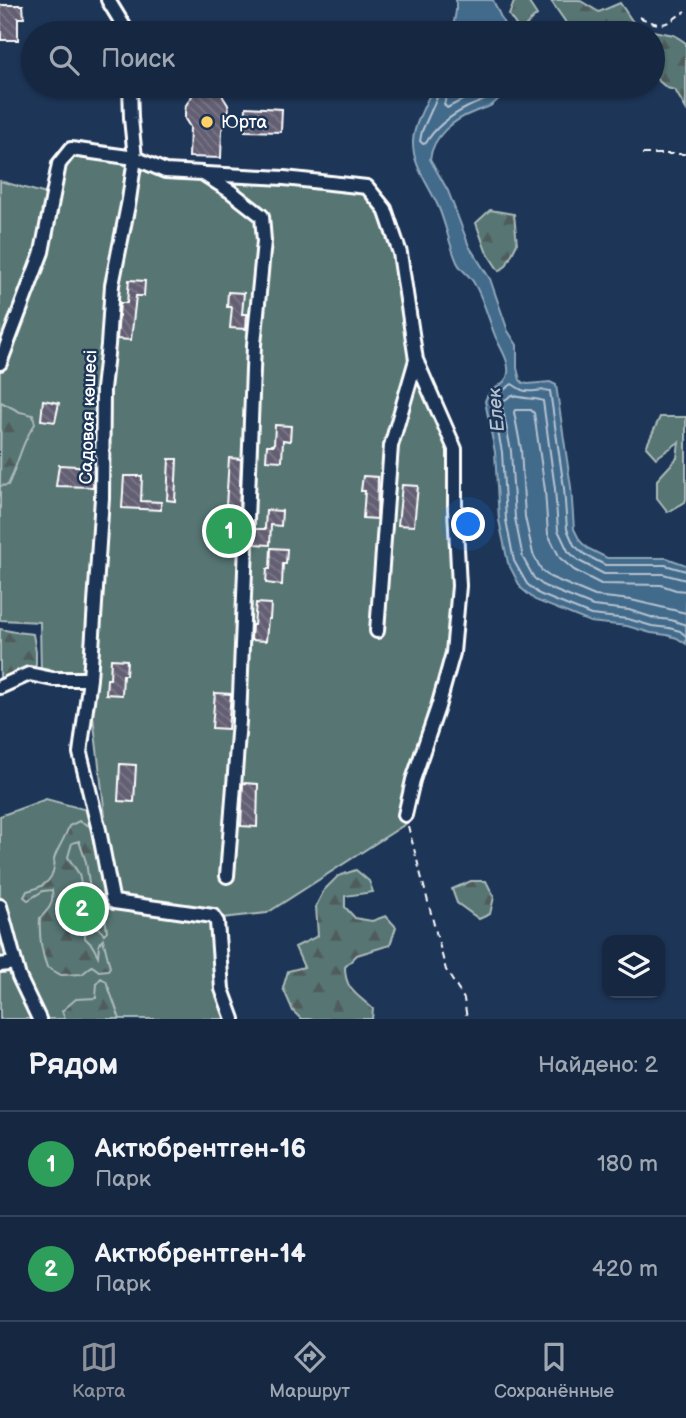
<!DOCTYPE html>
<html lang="ru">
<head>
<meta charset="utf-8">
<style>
	:root { --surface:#162841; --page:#23344c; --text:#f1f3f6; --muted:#9ea6b1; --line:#35445a; --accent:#8c9099 }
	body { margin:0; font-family:"Balsamiq Sans",sans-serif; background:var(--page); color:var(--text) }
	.controls { position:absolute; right:21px; bottom:21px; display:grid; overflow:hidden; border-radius:14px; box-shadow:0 2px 5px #0004 }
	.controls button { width:63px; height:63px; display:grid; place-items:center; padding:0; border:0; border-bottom:2px solid var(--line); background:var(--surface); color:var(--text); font:35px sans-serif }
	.you { position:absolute; left:469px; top:525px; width:24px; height:24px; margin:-18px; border:5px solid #fff; border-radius:50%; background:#1a73e8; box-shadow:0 0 0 10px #1a73e833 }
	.badge { display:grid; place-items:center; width:46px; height:46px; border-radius:50%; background:var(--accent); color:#fff; font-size:23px; font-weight:700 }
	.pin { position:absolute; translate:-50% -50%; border:4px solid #fff; box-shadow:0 2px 7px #0006 }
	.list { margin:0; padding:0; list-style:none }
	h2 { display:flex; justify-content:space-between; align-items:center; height:91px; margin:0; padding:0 28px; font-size:30px }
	h2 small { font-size:23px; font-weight:400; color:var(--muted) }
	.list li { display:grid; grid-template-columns:46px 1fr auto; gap:21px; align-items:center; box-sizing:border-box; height:105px; padding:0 28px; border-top:2px solid var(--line) }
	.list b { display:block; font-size:26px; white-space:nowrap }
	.list p { margin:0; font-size:23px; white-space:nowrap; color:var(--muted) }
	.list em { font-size:23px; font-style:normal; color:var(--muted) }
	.icon { flex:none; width:38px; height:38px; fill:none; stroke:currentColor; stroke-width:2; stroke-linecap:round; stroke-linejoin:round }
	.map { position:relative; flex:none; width:686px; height:1019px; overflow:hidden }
	.search { position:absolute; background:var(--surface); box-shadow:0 2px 5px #0004; left:21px; right:21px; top:21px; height:77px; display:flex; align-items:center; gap:18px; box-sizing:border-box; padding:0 24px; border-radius:38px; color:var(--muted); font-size:26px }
	.sheet { height:301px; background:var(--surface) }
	nav { display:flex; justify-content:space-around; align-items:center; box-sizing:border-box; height:98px; border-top:2px solid var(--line); background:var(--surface); font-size:19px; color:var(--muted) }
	nav a { display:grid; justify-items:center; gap:4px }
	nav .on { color:var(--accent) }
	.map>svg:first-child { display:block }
	.green { fill:#577573; stroke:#abbab9; stroke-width:2 }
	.forest { fill:url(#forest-firs); stroke:#abbab9; stroke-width:2 }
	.water { fill:#436a8b; stroke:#8ea6b9; stroke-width:2 }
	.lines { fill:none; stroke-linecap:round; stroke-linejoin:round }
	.shore { stroke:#b4c3d1; stroke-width:2 }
	.building { fill:url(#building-back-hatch); stroke:#fff; stroke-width:2 }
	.minor-casing { stroke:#fff; stroke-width:18 }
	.path { stroke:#fff; stroke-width:2; stroke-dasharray:7 5; stroke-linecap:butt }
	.minor { stroke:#1d3557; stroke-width:12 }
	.poi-dot { fill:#ffd166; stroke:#1d3557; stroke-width:2.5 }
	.labels { text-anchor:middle; stroke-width:5; stroke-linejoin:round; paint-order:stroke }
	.poi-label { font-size:18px; fill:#fff; stroke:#1d3557; text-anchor:start }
	.street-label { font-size:18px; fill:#fff; stroke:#1d3557 }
	.water-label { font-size:19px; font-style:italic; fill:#b4c3d1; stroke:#1d3557 }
</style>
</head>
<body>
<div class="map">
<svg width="686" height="1019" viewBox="0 0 686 1019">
	<defs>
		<pattern id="forest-firs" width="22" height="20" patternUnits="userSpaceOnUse" patternTransform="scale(1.75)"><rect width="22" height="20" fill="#577573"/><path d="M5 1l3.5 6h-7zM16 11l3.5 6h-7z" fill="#505c5c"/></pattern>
		<pattern id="building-back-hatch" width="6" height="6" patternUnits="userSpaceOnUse" patternTransform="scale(1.75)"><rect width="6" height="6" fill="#645f73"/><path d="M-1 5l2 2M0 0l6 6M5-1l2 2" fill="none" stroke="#7b7788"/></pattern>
	</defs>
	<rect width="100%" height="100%" fill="#1d3557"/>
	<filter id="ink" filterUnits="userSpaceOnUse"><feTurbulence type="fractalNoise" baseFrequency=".0143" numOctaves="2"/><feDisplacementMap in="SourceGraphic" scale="14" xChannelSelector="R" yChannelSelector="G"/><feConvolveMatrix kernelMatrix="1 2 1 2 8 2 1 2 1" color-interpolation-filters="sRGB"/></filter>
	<g filter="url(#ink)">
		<path class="green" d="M64 156 359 185 378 205 406 255 417 352 453 442 462 633 410 821 267 913 214 919 225 1005 237 1019H0V816L46 799 105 815 89 683 41 676 40 622 0 620V181L50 195Z
			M660 417H686V499L685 502 668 512 657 498V480L677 458 679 442 656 458 646 447Z"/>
		<path class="forest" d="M520 0H527L537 15 526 25V33L518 28 509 15 514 2Z
			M557 0H579L599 12 620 3 637 28 674 35 686 43V109L675 90 667 88 653 76V33H577L567 24 551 1Z
			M490 210 514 214 517 244 506 266 499 271 486 251 476 223Z
			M1 402 20 412 33 415 35 424C21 443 18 465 8 485L0 486Z
			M0 629 15 632 33 634 36 652V665L22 677 0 685Z
			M79 821 92 827 100 849 104 911 107 931 104 934 95 924 86 862 79 841 72 843 68 857 79 874 85 903V938L92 945 98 956 99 945 103 939 110 967 108 970 99 971 92 966 82 974 61 975 47 967C41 951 39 935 40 918 49 909 54 904 52 890L43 891 28 900 24 897 27 891C40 888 52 883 54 867 56 859 52 864 55 856 59 846 66 836 69 826Z
			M356 870 369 881 373 892 345 896V907L355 918 372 921 386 916 396 927 390 945 357 955 345 967C345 990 357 994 373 1009L372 1019H301L293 1011 283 988 288 971 304 967 295 947 318 936 316 906 324 890 338 876Z
			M471 881H486L494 897 490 914 479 919 457 903 452 889Z
			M101 978 106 981 120 1019H65L62 1011 76 999 96 998 97 983Z"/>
		<path class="water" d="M456 0H493L508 33H452L456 11Z
			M434 86H509C504 93 498 102 490 106 485 109 479 110 474 112 453 120 433 136 430 159L448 191 469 246 490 279 508 331 517 345V368L520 380 523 383 528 384 550 382 556 385 571 487 574 529 580 541 587 548 607 558H667L686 565V644L677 638 667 635 651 633 627 626 590 622 535 600 521 588 508 563 499 520 495 452 485 401C488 388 507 386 508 373 510 360 498 345 494 333 488 317 483 298 474 283 469 274 461 271 457 262 449 244 446 224 438 206 429 185 412 165 413 141 414 124 427 101 434 86Z"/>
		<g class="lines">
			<path class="shore" d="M440 86V91L422 131 420 141 423 144 426 143C435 127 452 115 468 107 483 100 491 100 501 86
				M449 86 448 92 444 104 447 108 468 97 483 92 490 86
				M686 571 665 565H605L584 554 574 545 567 529 564 488 550 391C541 388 531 394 522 390 518 388 515 386 512 384L493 398 492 401 502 452 506 520 514 561 527 584 539 594 591 615 628 619 652 626 669 628 680 631 686 636
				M686 580 663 574H604L579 561 568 551 558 530 555 489 543 401C535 397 524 400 512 395L502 402V405L511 451 515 518 523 558 534 578 544 586 593 606 629 610 654 618 671 620 686 625
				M686 591 676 590 661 585 601 584 574 570 560 558 548 534 545 490 534 413 531 410H515L514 412 521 449 525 517 533 554 542 571 550 577 595 596 631 600 686 613"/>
		</g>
		<path class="building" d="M0 5H23L24 18H18V40H1Z
			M192 86H223V97L228 105 229 112 228 119 222 130 221 158 189 157 190 127 185 119V112L186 105 192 96Z
			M246 107 282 109 281 132 245 131Z
			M129 280 145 281 144 296H136L131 340 117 339 120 303H127Z
			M228 292 244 293 242 314H247L246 329 230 328 232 307H227Z
			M43 400 59 403 55 422 41 420Z
			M275 425 291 426 290 441 283 440 282 461 266 460 267 445H274Z
			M229 458 241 459 238 539 224 538Z
			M169 459H177L175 501 167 500Z
			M59 465 94 467 93 487 56 486Z
			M124 476H142L141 501 161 502V510L122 508Z
			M363 476 378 477 377 519 363 518 365 491H361Z
			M402 485 418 486 414 526 398 525Z
			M266 510 282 511 281 526 271 525 270 545 255 544V529H265Z
			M271 548 287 549 286 564H283L282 585 266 583 267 569H270Z
			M256 603 271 604 270 619H268L266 641 251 640 252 625H254Z
			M111 659 127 660 126 675H123L122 695 106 694 107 679H110Z
			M215 693 231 694 228 729 212 728Z
			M120 764 136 765 134 802 118 801Z
			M243 783 258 784 257 827 241 826Z"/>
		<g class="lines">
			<g class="minor-casing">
				<path id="minor" d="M108 0 128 33
					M206 174 284 178 367 187 385 209 400 253 416 360 391 446 377 631
					M0 363 42 252 59 164 71 149 135 158 165 171 202 173 230 191 262 216 264 241 254 345 239 721 227 876
					M90 679 102 498 103 389 108 345 112 285 129 200 135 158 131 118 130 86
					M0 687 29 674 53 679H90L80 753 99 830 112 898 114 902 213 916 217 922 222 989 233 1019
					M405 815 413 780 438 707 453 653 459 586 455 509V449L416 360
					M0 906 19 977 39 1019
					M0 965 15 963"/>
			</g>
			<path class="path" d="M639 17C666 29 663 25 686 11
				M642 154H686
				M408 826 446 970 464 999 467 1019"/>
			<use href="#minor" class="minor"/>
		</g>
	</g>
	<circle class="poi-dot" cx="207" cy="122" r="7"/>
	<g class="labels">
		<g class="poi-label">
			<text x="221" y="128">Юрта</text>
		</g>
		<g class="street-label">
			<text transform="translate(88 417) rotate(-88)" y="6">Садовая көшесі</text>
		</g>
		<g class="water-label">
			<text transform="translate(495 410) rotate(-95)" y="7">Елек</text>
		</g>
	</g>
</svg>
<div class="controls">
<button><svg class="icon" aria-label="layers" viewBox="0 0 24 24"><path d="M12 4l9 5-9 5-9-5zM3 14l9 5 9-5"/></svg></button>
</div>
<div class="you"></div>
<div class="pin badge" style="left:229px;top:531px;background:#2e9e5b">1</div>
<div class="pin badge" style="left:82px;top:909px;background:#2e9e5b">2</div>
<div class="search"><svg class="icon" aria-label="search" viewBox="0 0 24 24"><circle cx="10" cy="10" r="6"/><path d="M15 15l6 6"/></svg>Поиск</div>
</div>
<section class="sheet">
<h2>Рядом<small>Найдено: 2</small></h2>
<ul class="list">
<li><span class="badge" style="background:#2e9e5b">1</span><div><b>Актюбрентген-16</b><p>Парк</p></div><em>180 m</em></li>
<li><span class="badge" style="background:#2e9e5b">2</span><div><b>Актюбрентген-14</b><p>Парк</p></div><em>420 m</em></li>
</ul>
</section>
<nav>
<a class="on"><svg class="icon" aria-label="map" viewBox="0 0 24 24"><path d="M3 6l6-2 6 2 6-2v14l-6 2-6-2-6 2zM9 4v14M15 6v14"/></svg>Карта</a>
<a><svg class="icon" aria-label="directions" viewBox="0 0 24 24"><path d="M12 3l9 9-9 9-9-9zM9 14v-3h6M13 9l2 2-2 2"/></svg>Маршрут</a>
<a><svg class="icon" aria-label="saved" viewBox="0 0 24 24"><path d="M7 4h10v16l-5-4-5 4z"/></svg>Сохранённые</a>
</nav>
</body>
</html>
